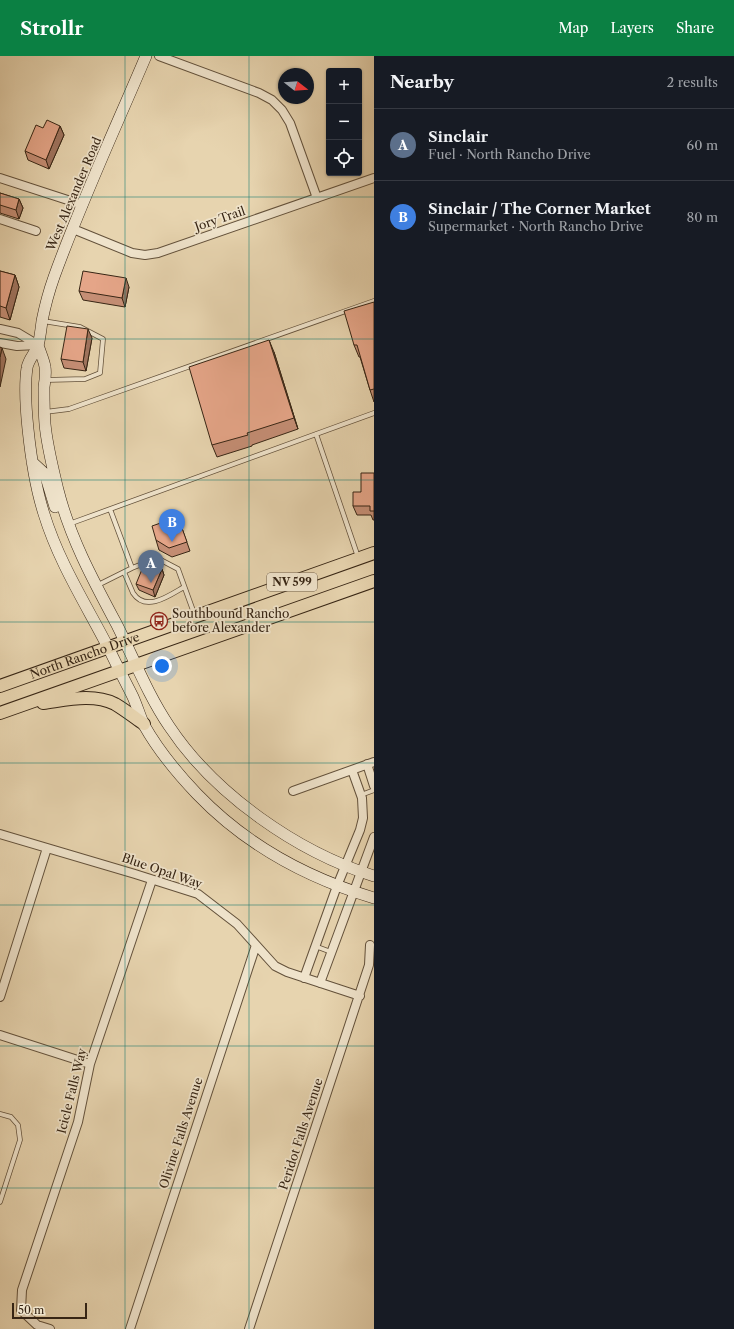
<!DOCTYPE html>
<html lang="en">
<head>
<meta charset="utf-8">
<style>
	:root { --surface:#171b24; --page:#20242c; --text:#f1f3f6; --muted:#9ea1a6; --line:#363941; --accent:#0b8043 }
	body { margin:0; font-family:"Libre Caslon Text",serif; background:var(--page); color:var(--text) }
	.controls { position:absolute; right:12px; top:12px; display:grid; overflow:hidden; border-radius:4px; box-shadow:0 1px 3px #0004 }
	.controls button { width:36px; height:36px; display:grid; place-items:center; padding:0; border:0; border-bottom:1px solid var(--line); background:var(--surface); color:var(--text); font:20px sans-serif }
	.compass { position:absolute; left:278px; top:12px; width:36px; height:36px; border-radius:50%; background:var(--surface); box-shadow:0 1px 3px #0004; rotate:107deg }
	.scale { position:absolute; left:12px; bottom:10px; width:75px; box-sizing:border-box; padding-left:4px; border:2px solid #372514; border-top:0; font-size:11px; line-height:14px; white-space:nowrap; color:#372514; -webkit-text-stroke:3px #efe3cb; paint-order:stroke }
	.you { position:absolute; left:162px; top:610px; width:14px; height:14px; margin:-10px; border:3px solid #fff; border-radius:50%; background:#1a73e8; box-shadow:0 0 0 6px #1a73e833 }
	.badge { display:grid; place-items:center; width:26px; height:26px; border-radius:50%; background:var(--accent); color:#fff; font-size:13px; font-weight:700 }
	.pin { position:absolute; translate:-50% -33px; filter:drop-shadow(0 1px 2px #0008) }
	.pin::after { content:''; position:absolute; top:21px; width:14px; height:12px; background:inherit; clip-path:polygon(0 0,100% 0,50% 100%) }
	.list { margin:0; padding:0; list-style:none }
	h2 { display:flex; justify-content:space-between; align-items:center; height:52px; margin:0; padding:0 16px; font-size:17px }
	h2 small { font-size:13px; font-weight:400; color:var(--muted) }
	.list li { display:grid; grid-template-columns:26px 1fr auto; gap:12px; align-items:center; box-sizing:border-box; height:72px; padding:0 16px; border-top:1px solid var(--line) }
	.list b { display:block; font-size:15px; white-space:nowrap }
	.list p { margin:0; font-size:13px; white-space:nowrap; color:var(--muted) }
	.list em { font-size:13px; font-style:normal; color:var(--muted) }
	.icon { flex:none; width:22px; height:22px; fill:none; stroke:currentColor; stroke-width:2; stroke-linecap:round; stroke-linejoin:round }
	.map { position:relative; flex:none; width:374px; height:1273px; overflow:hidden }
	header { display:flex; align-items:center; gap:24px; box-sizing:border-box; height:56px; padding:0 20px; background:var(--accent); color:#fff }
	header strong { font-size:19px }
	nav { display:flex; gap:22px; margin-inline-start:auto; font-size:14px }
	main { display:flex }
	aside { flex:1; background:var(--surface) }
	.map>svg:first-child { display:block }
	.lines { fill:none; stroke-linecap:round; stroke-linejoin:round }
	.service-casing { stroke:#63513b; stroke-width:5.5 }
	.minor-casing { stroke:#63513b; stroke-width:10 }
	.secondary-casing { stroke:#372514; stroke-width:12 }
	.primary-casing { stroke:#372514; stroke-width:14 }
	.service { stroke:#efe3cb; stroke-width:4 }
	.minor { stroke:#efe3cb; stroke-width:8 }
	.secondary { stroke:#efe3cb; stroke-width:11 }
	.primary { stroke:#e7d4af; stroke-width:12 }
	.wall { fill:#c58e75; stroke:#372514 }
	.shaded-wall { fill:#a0745f; stroke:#372514 }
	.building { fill:#e5a588; stroke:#372514 }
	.grid { fill:none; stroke:#0f766e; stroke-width:1; stroke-opacity:0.55 }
	.labels { text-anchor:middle; stroke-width:3.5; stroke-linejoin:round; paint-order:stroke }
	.shield { fill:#efe3cb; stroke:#6e5e4b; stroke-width:1 }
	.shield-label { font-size:11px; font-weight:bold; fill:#372514 }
	.street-label { font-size:12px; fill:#372514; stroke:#efe3cb }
	.poi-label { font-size:12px; fill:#372514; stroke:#efe3cb; text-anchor:start }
</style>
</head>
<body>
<header>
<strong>Strollr</strong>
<nav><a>Map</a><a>Layers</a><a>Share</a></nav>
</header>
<main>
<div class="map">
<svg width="374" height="1273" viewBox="0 0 374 1273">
	<rect width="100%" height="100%" fill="#e7d4af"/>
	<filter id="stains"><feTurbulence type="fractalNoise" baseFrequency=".005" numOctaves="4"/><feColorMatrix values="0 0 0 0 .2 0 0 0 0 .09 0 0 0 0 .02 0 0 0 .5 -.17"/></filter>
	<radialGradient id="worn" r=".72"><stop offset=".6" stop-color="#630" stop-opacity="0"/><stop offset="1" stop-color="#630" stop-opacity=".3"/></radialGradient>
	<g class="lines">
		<g class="service-casing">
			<path id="service" d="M43 265 80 271 103 283 100 317 85 323 46 324
				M45 356 69 353 374 245
				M316 378 358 501
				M69 468 374 357
				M132 512 157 502 178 513 195 560
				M124 516C127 523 130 530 133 537 146 557 170 539 184 531
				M98 529 132 512 110 453
				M361 739 374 734
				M315 890 331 896
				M0 1058 11 1061 18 1069 20 1084 0 1146"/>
		</g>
		<g class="minor-casing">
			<path id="minor" d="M159 0 259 37 272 44 282 54 290 67 317 142
				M0 122 83 149
				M0 163 36 175
				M73 173 132 197 145 199 158 197 374 122
				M0 273 18 277 38 289
				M0 287 17 290 37 289
				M367 708 374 730
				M293 735 374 706
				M0 778 135 818 198 838 237 868 275 910 287 916 360 940
				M304 922 337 830 360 774 363 762 362 742 352 714
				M320 927 374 781
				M0 941 47 792
				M0 979 90 1008
				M50 1273 37 1269 21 1254 22 1234 78 1066 90 1008 152 824
				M130 1273 256 889
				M249 1273 369 909 370 889"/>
		</g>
		<g class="secondary-casing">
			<path id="secondary" d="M146 0C115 73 81 146 54 221 49 235 45 250 42 265 41 273 40 282 38 290 35 297 28 304 27 312 24 332 26 354 28 373 31 402 35 430 44 458 59 507 87 550 110 595 117 610 125 625 133 641 137 650 140 660 144 669 158 694 177 717 197 738 245 788 307 822 374 842
				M38 289C40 296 44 304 45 311 46 317 45 325 44 331 44 344 44 356 45 368 47 390 53 413 58 434 70 482 94 526 117 569 134 603 148 639 169 670 214 738 297 796 374 820
				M32 406 45 418 55 451"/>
		</g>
		<g class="primary-casing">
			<g id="primary">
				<path id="s1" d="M0 630 374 497"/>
				<path d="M43 647C66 644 93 637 115 648 125 654 134 661 144 668"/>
				<path d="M0 657 374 525"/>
			</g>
		</g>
		<use href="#service" class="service"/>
		<use href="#minor" class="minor"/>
		<use href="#secondary" class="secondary"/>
		<use href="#primary" class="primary"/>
	</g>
	<path class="wall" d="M60 70 64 79 49 113 28 104 25 95Z
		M0 137 19 143 23 152 19 163 0 157Z
		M0 215 15 219 19 231 10 264 0 261Z
		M129 231 125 251 83 244 79 235Z
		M374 246V346L370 334 360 301H359L354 289Z
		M92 282 86 315 64 312 61 303Z
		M274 296 298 373 252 389V390L217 401 212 389Z
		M374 417V464H373L371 459H357L353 450 361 436Z
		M178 461 190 495 172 501 159 494 156 484Z
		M162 513 164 519 155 541 139 534 136 528Z"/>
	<path class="shaded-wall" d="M60 70 64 79 49 113 46 104Z
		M19 143 23 152 19 163 16 154Z
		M15 219 19 231 10 264 6 252Z
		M126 222 129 231 125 251 122 242Z
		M88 273 92 282 86 315 83 306Z
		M269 284 274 296 298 373 294 362Z
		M2 292 6 303 0 331V301Z
		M162 513 164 519 155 541 153 534Z"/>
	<path class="building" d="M47 64 60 70 46 104 25 95 36 69 43 72Z
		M0 137 19 143 16 154 0 149Z
		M0 215 15 219 6 252 0 250Z
		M83 215 126 222 122 242 79 235Z
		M374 246V333L370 334 357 289H354L344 255Z
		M67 270 88 273 83 306 61 303Z
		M269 284 294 362 247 377 248 379 212 389 189 311Z
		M0 291 2 292 0 301Z
		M361 417H374V455H370V450H353V436H361Z
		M178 461 187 486 169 492 156 484 152 470Z
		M145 506 162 513 153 534 136 528Z"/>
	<path class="grid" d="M125 0V1273M249 0V1273M0 141H374M0 283H374M0 424H374M0 566H374M0 707H374M0 849H374M0 990H374M0 1132H374"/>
	<defs>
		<g id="bus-ring" transform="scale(0.9)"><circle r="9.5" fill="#efe3cb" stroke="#8f2418" stroke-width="1.5"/><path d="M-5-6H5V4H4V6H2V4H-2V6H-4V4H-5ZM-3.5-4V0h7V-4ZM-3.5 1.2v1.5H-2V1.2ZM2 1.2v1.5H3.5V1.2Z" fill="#8f2418"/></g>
	</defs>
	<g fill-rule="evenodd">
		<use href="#bus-ring" x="159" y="565"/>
	</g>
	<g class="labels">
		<rect class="shield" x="267" y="517" width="50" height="18" rx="3"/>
		<g class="shield-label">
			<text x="292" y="530">NV 599</text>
		</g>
		<g class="street-label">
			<text transform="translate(74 138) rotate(-67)" y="4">West Alexander Road</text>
			<text transform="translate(220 163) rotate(-19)" y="4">Jory Trail</text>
			<text dy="4" stroke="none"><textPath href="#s1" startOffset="90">North Rancho Drive</textPath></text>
			<text transform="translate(162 815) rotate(19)" y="4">Blue Opal Way</text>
			<text transform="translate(72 1035) rotate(-76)" y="4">Icicle Falls Way</text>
			<text transform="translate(181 1077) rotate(-72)" y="4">Olivine Falls Avenue</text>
			<text transform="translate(301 1078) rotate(-72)" y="4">Peridot Falls Avenue</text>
		</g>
		<g class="poi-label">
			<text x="172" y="562">Southbound Rancho<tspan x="172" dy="14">before Alexander</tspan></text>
		</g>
	</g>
	<rect width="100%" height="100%" filter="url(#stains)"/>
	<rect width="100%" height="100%" fill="url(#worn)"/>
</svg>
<div class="controls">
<button>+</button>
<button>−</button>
<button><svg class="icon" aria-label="locate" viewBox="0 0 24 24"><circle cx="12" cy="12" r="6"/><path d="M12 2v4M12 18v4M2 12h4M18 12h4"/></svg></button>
</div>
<svg class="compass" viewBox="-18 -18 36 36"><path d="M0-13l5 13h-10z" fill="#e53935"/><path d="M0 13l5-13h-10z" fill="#9ea1a6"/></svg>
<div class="scale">50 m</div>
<div class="you"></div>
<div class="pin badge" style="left:151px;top:527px;background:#5c6f8a">A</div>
<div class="pin badge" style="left:172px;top:486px;background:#3f7fe0">B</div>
</div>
<aside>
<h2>Nearby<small>2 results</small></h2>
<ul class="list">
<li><span class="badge" style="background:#5c6f8a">A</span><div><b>Sinclair</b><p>Fuel · North Rancho Drive</p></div><em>60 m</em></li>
<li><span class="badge" style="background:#3f7fe0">B</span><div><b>Sinclair / The Corner Market</b><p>Supermarket · North Rancho Drive</p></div><em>80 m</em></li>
</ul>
</aside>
</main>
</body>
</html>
